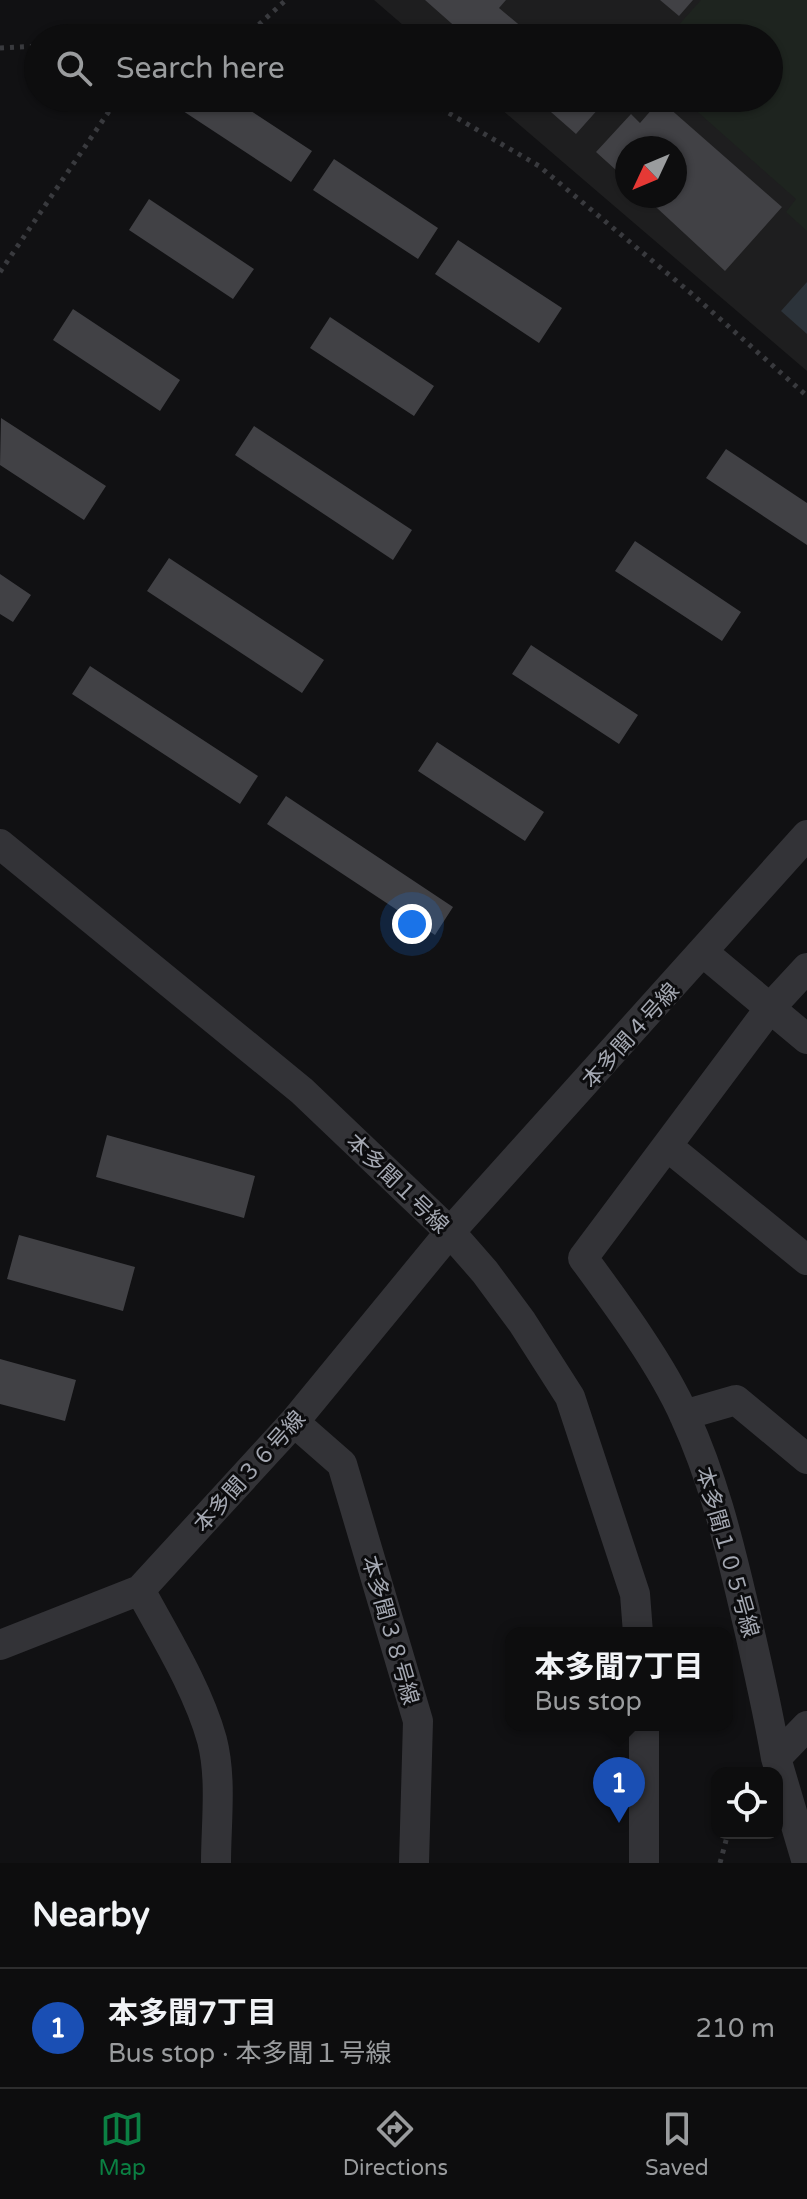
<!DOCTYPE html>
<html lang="en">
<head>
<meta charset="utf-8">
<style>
	:root { --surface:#0d0d0e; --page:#161617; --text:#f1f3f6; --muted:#9a9c9e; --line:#2d2d2e; --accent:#0b8043 }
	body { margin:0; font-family:"Varela Round","Noto Sans JP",sans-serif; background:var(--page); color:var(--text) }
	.controls { position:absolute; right:24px; bottom:24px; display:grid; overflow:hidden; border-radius:16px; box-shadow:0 2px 6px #0004 }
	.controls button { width:72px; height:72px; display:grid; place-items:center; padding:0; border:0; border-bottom:2px solid var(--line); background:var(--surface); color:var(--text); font:40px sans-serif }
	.compass { position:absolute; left:615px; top:136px; width:72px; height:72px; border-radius:50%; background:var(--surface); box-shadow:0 2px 6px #0004; rotate:226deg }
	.you { position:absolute; left:412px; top:924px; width:28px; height:28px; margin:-20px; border:6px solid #fff; border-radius:50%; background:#1a73e8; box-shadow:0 0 0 12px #1a73e833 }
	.badge { display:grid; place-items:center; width:52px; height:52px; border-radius:50%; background:var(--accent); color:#fff; font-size:26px; font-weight:700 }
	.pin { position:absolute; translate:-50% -66px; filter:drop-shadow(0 2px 4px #0008) }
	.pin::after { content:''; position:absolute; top:42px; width:28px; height:24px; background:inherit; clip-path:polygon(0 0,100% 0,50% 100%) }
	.popup { position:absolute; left:505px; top:1627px; width:228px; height:104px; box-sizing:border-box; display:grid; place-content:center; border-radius:16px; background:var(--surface); filter:drop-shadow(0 2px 6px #0005); font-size:26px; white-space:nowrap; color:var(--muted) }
	.popup b { font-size:30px; color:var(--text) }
	.popup::after { content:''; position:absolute; left:50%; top:100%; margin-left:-16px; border:16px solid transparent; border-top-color:var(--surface) }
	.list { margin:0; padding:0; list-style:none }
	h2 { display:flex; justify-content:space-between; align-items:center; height:104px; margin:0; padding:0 32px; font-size:34px }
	h2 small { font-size:26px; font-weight:400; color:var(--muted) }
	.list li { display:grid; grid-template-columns:52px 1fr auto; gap:24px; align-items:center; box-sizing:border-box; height:120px; padding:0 32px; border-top:2px solid var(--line) }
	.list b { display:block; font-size:30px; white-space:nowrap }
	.list p { margin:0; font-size:26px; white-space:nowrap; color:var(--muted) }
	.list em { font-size:26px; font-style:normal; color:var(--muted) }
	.icon { flex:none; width:44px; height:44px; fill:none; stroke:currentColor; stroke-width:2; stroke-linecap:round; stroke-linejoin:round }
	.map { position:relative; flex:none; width:807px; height:1863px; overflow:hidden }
	.search { position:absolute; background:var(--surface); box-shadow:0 2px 6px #0004; left:24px; right:24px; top:24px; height:88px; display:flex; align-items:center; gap:20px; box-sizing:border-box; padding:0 28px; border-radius:44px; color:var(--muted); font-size:30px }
	.sheet { height:224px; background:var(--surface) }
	nav { display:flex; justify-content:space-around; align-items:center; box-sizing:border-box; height:112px; border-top:2px solid var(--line); background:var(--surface); font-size:22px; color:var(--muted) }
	nav a { display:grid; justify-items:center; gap:4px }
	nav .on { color:var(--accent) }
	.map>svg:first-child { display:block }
	.built { fill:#1e1e1f; fill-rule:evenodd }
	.green { fill:#1e241f }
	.water { fill:#2c333a }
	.building { fill:#414145 }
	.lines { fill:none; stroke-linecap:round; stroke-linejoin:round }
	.path { stroke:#393a3e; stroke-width:5; stroke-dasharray:4 6; stroke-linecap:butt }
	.minor { stroke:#333337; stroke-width:30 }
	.labels { text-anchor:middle; stroke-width:6; stroke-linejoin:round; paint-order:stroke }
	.street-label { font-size:22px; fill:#a4a8b2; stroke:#0c0c0e }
</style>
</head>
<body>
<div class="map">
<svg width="807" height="1863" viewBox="0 0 807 1863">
	<rect width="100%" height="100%" fill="#111113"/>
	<path class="built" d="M374 0H807V371L488 98H769V38H418ZM627 148H675V196H627Z"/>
	<path class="green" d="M701 0H807V231L786 212 796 199 682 98H769V38H667Z"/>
	<path class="water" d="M807 282V334L781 311Z"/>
	<path class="building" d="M425 0H506L499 8 535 38H468Z
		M660 0H693L679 16Z
		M191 98H231L312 151 291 182 183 111Z
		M535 98H608L576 134Z
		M660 100 782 207 725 271 644 196H675V148H627V180L596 152 631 114 640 123Z
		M334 159 438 228 418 259 313 190Z
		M149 199 254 269 233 299 129 230Z
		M458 240 562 308 539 343 435 274Z
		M73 309 180 380 160 411 53 340Z
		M330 317 434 386 414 416 310 348Z
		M1 418 106 486 84 520 0 465Z
		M254 426 412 530 393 560 235 455Z
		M726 449 807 503V545L706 478Z
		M635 541 741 612 722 641 615 571Z
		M169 558 324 660 302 693 147 591Z
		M0 574 31 595 13 622 0 614Z
		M531 645 638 715 619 744 512 674Z
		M90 666 258 776 240 804 72 694Z
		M437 742 544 812 525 841 418 771Z
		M286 796 453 907 435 935 267 824Z
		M107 1135 255 1176 244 1218 96 1177Z
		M19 1235 135 1267 123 1311 7 1279Z
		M0 1359 76 1380 65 1421 0 1404Z"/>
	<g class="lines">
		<path class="path" d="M244 38 286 0
			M0 48 38 46
			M423 98 539 166 692 294 807 396
			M0 272 118 98
			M720 1863 728 1833"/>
		<path class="minor" d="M0 844 302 1091 450 1232 485 1272 522 1322 570 1397 635 1594 638 1633
			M704 953 807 1039
			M667 1146 807 1260
			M684 1415 736 1400 807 1459
			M294 1422 342 1464 418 1721 414 1863
			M140 1590C165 1636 198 1689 212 1740 222 1779 216 1823 216 1863
			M0 1645 140 1590 294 1422 450 1232 807 835
			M776 1758C767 1705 755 1654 743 1603 728 1539 712 1476 685 1417 662 1365 617 1304 583 1258L770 1008 807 968
			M644 1863V1725
			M807 1863 776 1758 807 1726"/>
	</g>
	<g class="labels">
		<g class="street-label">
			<text transform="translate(630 1035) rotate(-48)" y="8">本多聞４号線</text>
			<text transform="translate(398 1183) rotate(44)" y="8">本多聞１号線</text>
			<text transform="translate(249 1471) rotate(-48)" y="8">本多聞３６号線</text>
			<text transform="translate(728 1552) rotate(74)" y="8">本多聞１０５号線</text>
			<text transform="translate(391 1630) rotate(74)" y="8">本多聞３８号線</text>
		</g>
	</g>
</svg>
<div class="controls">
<button><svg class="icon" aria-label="locate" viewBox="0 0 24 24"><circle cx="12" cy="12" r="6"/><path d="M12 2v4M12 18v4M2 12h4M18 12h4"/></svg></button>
</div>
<svg class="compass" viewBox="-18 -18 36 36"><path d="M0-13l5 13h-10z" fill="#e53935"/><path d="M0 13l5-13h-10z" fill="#9a9c9e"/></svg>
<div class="you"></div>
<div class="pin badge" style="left:619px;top:1823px;background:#1a4fb4">1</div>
<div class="popup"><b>本多聞7丁目</b>Bus stop</div>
<div class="search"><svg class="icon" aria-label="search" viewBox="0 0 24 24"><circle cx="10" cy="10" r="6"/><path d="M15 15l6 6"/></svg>Search here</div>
</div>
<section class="sheet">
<h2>Nearby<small></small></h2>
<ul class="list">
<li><span class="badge" style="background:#1a4fb4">1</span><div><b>本多聞7丁目</b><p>Bus stop · 本多聞１号線</p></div><em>210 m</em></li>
</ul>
</section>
<nav>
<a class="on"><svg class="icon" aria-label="map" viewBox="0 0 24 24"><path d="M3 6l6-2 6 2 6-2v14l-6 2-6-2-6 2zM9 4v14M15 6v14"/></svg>Map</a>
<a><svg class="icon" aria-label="directions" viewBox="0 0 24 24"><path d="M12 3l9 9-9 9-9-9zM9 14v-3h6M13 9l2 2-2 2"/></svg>Directions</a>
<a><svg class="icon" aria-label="saved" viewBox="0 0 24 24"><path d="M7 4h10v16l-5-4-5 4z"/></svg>Saved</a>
</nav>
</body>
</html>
